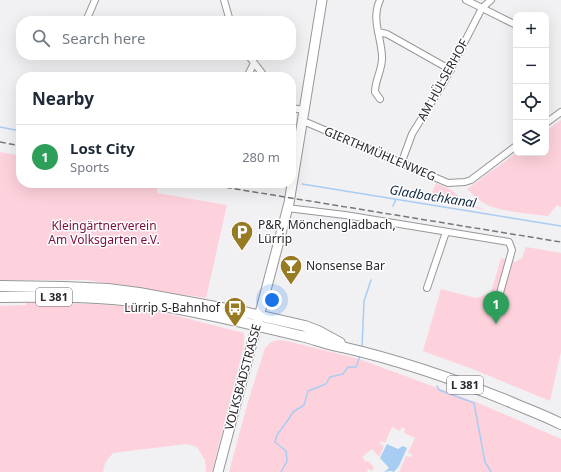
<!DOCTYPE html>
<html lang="en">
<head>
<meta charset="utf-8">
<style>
	:root { --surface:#fff; --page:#f6f6f7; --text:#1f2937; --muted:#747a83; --line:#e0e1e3; --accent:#d93025 }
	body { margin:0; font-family:"Noto Sans",sans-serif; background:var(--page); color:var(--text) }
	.controls { position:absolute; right:12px; top:12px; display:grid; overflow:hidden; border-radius:8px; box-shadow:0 4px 16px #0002 }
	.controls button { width:36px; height:36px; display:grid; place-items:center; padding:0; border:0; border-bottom:1px solid var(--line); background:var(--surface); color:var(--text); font:20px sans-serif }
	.you { position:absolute; left:272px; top:300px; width:14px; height:14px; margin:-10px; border:3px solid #fff; border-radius:50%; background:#1a73e8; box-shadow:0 0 0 6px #1a73e833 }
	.badge { display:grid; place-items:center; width:26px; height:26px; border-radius:50%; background:var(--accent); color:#fff; font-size:13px; font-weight:700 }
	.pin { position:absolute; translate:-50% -33px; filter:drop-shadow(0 1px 2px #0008) }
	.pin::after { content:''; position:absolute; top:21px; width:14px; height:12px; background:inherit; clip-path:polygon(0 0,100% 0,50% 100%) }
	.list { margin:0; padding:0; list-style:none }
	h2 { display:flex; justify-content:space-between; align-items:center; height:52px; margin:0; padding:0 16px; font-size:17px }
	h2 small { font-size:13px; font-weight:400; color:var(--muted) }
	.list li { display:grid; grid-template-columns:26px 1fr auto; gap:12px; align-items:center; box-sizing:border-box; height:64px; padding:0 16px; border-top:1px solid var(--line) }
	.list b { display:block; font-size:15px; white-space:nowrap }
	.list p { margin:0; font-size:13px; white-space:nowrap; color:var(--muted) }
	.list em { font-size:13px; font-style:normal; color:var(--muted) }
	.icon { flex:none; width:22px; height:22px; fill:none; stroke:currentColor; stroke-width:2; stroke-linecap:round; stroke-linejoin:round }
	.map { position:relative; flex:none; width:561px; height:472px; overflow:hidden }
	.search { position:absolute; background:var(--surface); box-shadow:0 4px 16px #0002; left:16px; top:16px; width:280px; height:44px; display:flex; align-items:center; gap:10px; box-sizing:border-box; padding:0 14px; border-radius:16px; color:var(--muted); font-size:15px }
	.panel { position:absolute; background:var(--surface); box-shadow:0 4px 16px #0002; left:16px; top:72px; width:280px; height:116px; border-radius:16px }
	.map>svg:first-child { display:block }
	.green { fill:#fed2dc }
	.water { fill:#a8cdf2 }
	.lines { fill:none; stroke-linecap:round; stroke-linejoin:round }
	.stream { stroke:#a8cdf2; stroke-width:1.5 }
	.street-casing { stroke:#98979a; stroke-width:8 }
	.secondary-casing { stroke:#98979a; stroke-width:11 }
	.primary-casing { stroke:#98979a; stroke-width:12 }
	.street { stroke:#fff; stroke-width:6 }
	.secondary { stroke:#fff; stroke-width:9 }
	.primary { stroke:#fff; stroke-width:10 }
	.rail { stroke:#777678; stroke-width:1.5; stroke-dasharray:6 3; stroke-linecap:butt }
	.labels { text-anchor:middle; stroke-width:3; stroke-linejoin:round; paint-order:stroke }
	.shield { fill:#fefdff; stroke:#686768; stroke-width:1 }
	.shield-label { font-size:11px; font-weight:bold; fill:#282728 }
	.street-label { font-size:12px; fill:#282728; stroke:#fefdff }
	.poi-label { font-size:12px; fill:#282728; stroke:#fefdff; text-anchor:start }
	.park-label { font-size:12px; fill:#781039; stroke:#fefdff }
	.water-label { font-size:13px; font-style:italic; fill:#122c44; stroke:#fefdff }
</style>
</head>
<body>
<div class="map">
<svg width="561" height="472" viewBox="0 0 561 472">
	<rect width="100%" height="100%" fill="#f1f0f3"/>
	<path class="green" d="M561 120V207L557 205 548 216C530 214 506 212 489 206 481 202 473 195 467 189L516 153H546V131Z
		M0 152 21 156V183H157V193L227 205 206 298 86 280H0Z
		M436 183 451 190 469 204 486 210 429 200Z
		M526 247 561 253V352L550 401 475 370 423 351 441 289 476 298 491 293 501 258 515 262 522 258Z
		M26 303C61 303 96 303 131 307 169 312 206 324 244 333V345L212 472H206L205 460 197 447 186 444 113 453 105 463 103 472H0V306L26 305Z
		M278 340 287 341 359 359 481 404 561 439V472H399L406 456 411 457 412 454 408 453 415 438 404 433 405 429 402 427 400 431 392 427 385 443 381 441 380 444 384 446 379 457 372 449 362 457 366 462 368 461 374 467 372 471 368 469 367 472H229L247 405 265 348 271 342Z"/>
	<path class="water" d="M387 444 398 449 403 446 407 448 399 466 394 472 391 471 384 472 389 468 380 458Z"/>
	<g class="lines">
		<path class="stream" d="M0 127 21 131
			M302 184 561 226
			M393 206 396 199
			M362 348 364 301 371 280
			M437 386 439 390 474 403 485 462 491 472
			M281 472 287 461 286 451 275 442 277 435 288 420 293 412 304 405 308 391 326 384 330 377 343 374 348 367H356L360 356"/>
		<g class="street-casing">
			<path id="street" d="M224 0 230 21
				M380 0C371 19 381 36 382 56 383 69 375 79 375 92L380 99
				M466 0 516 25
				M86 21 95 0
				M378 32 387 34 451 70
				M248 55 265 77
				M247 77 254 63
				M291 108 304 110
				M302 122 308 123 448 183 465 182 471 180 516 146
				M546 123 561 112
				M401 164 412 134 444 82 482 8 491 0
				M287 208 345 215 509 242 512 250 498 300
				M427 288 446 232"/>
		</g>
		<g class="secondary-casing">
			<path id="secondary" d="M218 472 289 203 322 0"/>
		</g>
		<g class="primary-casing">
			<path id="primary" d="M0 286 64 287 108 289 139 293 248 313 305 326 318 331 340 343
				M0 297C46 297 93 295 139 302 193 310 248 323 301 336 315 339 328 345 342 347 399 360 454 379 508 401 526 409 544 415 561 424"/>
		</g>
		<use href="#street" class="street"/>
		<use href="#secondary" class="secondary"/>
		<use href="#primary" class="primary"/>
		<path class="rail" d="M0 142 21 146
			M199 183 561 242"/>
	</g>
	<defs>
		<g id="parking-pin" transform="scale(1.15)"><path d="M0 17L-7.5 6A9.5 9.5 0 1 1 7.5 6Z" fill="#977b23" stroke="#fefdff"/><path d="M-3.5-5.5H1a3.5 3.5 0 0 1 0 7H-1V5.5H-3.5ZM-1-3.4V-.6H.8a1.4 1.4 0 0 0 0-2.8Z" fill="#fff"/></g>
		<g id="bar-pin" transform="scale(1.15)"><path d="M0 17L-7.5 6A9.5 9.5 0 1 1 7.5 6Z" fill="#977b23" stroke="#fefdff"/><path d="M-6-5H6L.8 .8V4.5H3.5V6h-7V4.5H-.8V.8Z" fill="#fff"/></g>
		<g id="bus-pin" transform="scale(1.15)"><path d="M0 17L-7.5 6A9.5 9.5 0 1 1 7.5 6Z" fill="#977b23" stroke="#fefdff"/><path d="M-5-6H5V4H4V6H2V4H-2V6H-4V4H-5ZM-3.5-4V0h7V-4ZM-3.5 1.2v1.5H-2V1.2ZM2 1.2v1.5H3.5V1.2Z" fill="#fff"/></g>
	</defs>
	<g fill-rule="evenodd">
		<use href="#parking-pin" x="242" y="232"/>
		<use href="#bar-pin" x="291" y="266"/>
		<use href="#bus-pin" x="235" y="308"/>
	</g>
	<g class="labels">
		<g class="shield">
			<rect x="36" y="288" width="36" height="18" rx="3"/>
			<rect x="447" y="376" width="36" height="18" rx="3"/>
		</g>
		<g class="shield-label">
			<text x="54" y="301">L 381</text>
			<text x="465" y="389">L 381</text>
		</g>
		<g class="street-label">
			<text transform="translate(443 80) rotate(-61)" y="4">AM HÜLSERHOF</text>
			<text transform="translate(380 154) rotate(23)" y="4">GIERTHMÜHLENWEG</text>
			<text transform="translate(243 377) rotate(-75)" y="4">VOLKSBADSTRASSE</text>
		</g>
		<g class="poi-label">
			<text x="258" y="229">P&amp;R, Mönchengladbach,<tspan x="258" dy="14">Lürrip</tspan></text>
			<text x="306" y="270">Nonsense Bar</text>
			<text x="220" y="312" text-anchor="end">Lürrip S-Bahnhof</text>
		</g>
		<g class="park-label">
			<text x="104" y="230">Kleingärtnerverein<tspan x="104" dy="14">Am Volksgarten e.V.</tspan></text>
		</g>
		<g class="water-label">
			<text transform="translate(433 196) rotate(9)" y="5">Gladbachkanal</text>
		</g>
	</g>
</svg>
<div class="controls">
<button>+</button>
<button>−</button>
<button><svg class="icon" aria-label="locate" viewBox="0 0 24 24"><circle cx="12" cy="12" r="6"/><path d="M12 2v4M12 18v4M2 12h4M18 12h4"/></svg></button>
<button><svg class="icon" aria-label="layers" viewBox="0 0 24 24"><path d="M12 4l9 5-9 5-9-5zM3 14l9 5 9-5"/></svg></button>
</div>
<div class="you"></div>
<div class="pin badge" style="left:496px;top:324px;background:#2e9e5b">1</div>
<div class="search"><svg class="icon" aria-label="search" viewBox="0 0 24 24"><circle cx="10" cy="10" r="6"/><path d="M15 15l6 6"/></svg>Search here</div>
<section class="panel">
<h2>Nearby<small></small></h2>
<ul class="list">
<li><span class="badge" style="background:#2e9e5b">1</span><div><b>Lost City</b><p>Sports</p></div><em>280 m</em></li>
</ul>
</section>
</div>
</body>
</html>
